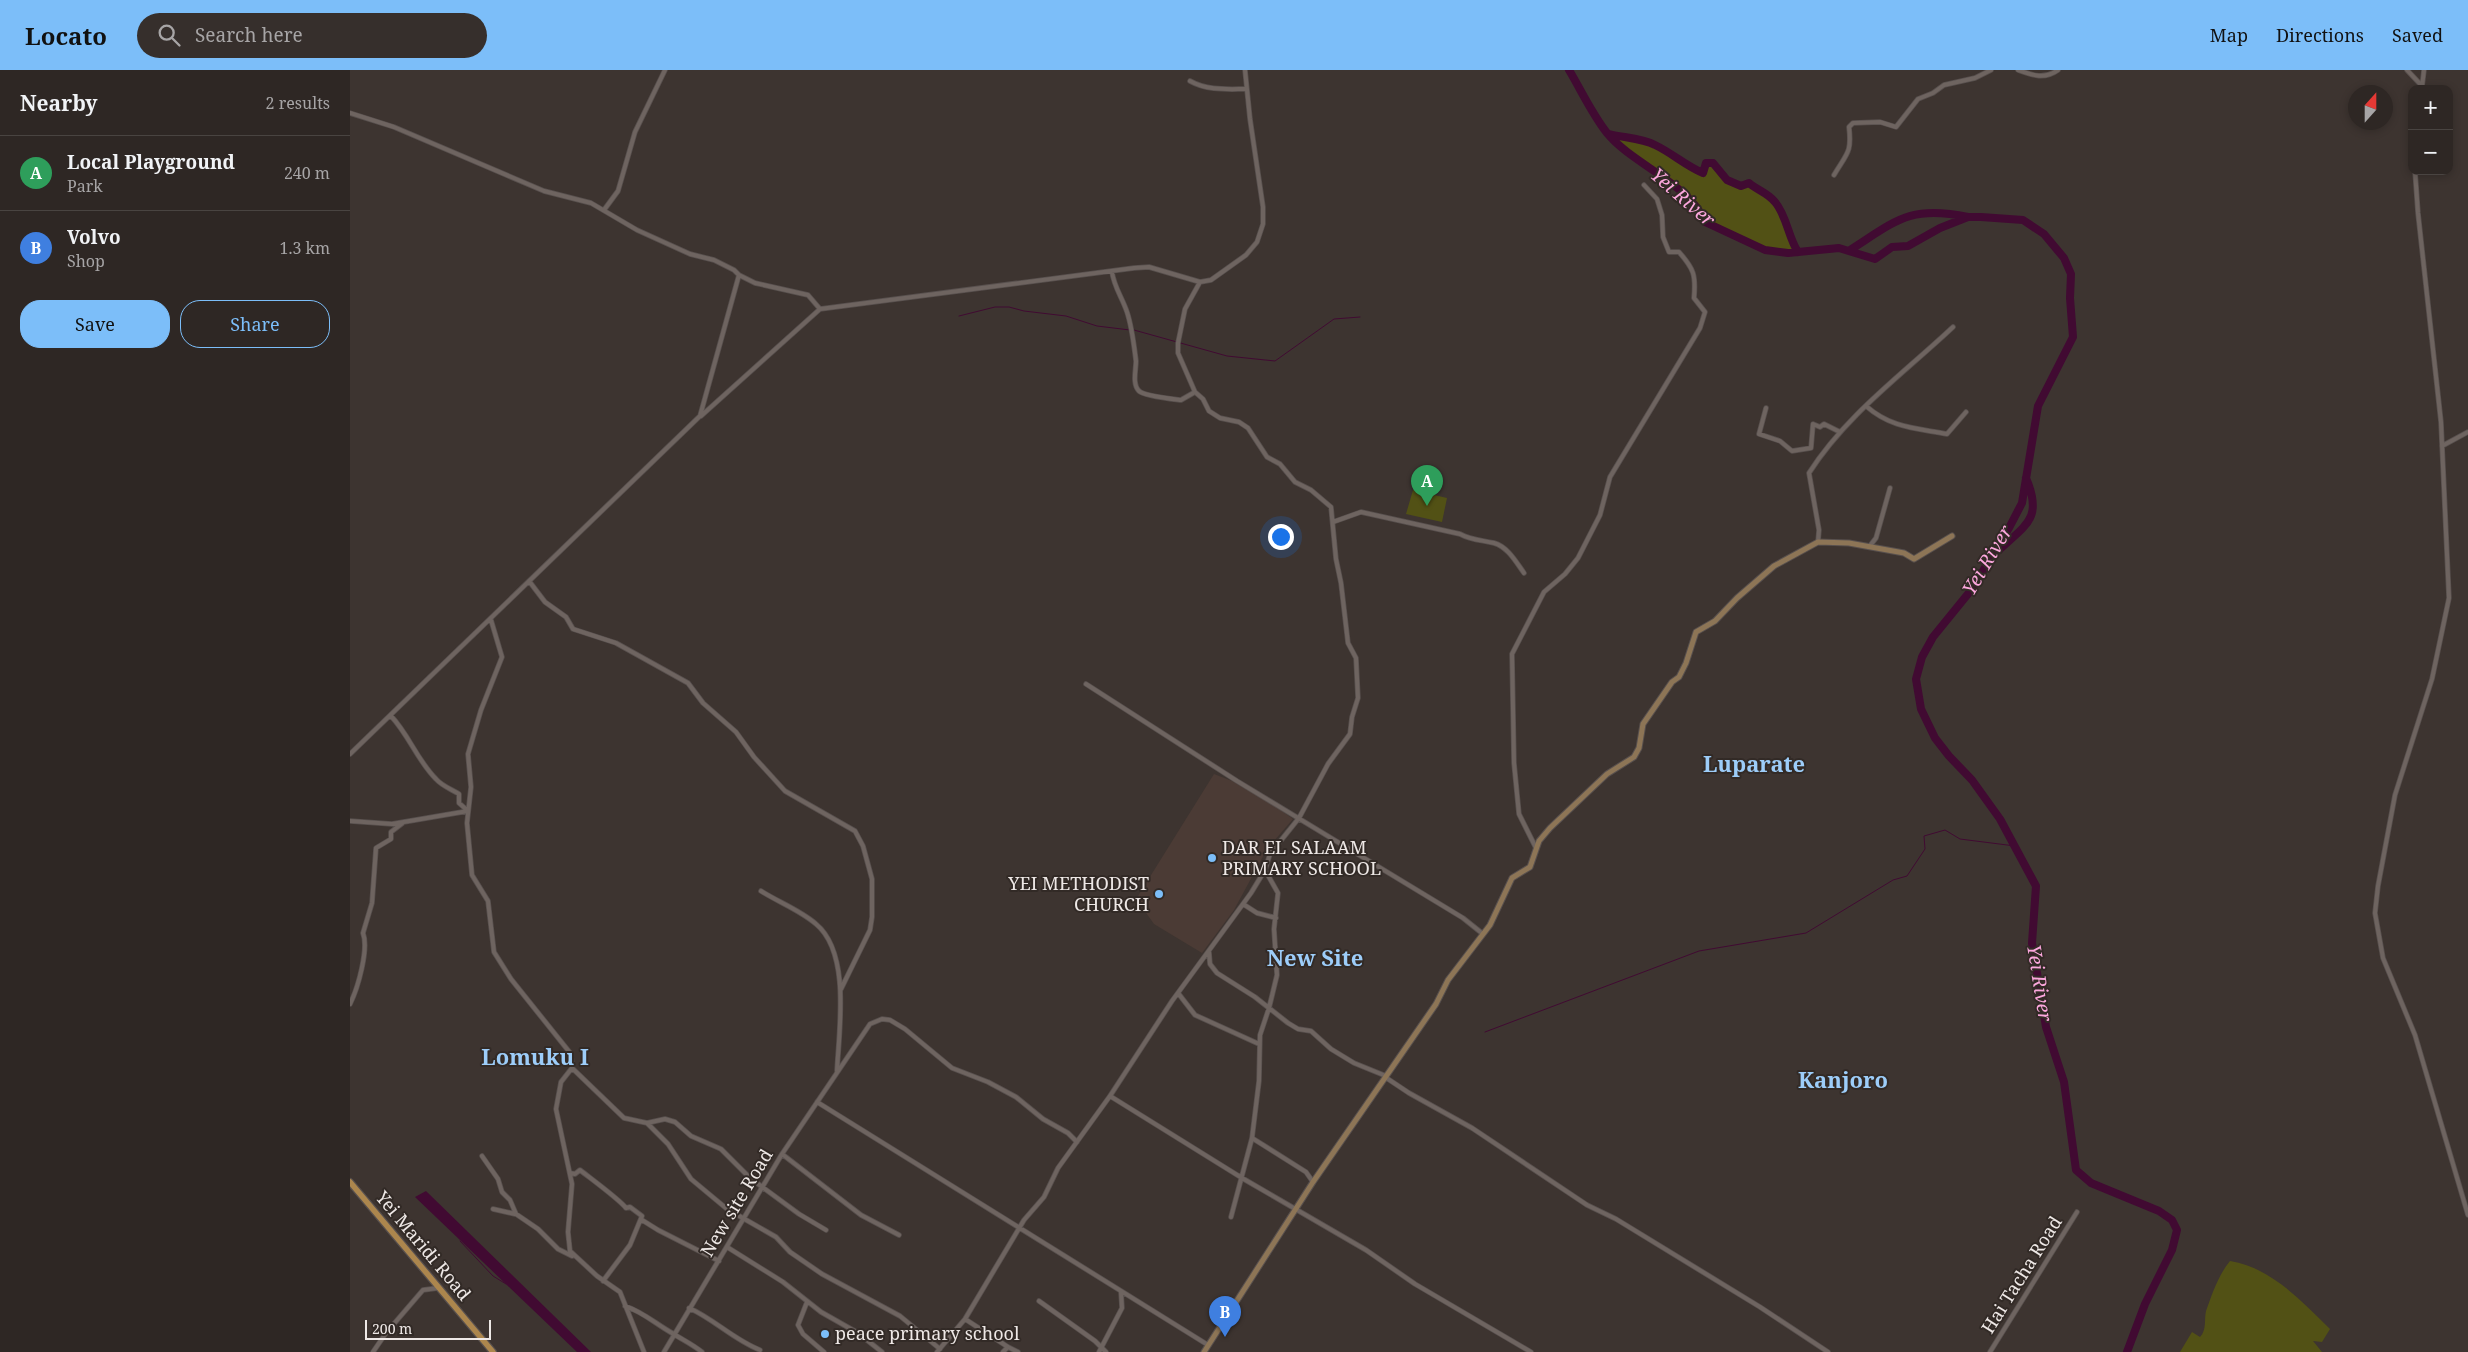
<!DOCTYPE html>
<html lang="en">
<head>
<meta charset="utf-8">
<style>
	:root { --surface:#2e2724; --page:#362f2c; --text:#f1f3f6; --muted:#a7a5a6; --line:#494441; --accent:#7cbef9 }
	body { margin:0; font-family:"Noto Serif",serif; background:var(--page); color:var(--text) }
	.controls { position:absolute; right:15px; top:15px; display:grid; overflow:hidden; border-radius:10px; box-shadow:0 2px 8px #0003 }
	.controls button { width:45px; height:45px; display:grid; place-items:center; padding:0; border:0; border-bottom:1px solid var(--line); background:var(--surface); color:var(--text); font:25px sans-serif }
	.compass { position:absolute; left:1998px; top:15px; width:45px; height:45px; border-radius:50%; background:var(--surface); box-shadow:0 2px 8px #0003; rotate:21deg }
	.scale { position:absolute; left:15px; bottom:12px; width:126px; box-sizing:border-box; padding-left:5px; border:2px solid #eee8e6; border-top:0; font-size:14px; line-height:18px; white-space:nowrap; color:#eee8e6; -webkit-text-stroke:4px #322a26; paint-order:stroke }
	.you { position:absolute; left:930px; top:466px; width:18px; height:18px; margin:-12px; border:4px solid #fff; border-radius:50%; background:#1a73e8; box-shadow:0 0 0 8px #1a73e833 }
	.badge { display:grid; place-items:center; width:32px; height:32px; border-radius:50%; background:var(--accent); color:#fff; font-size:16px; font-weight:700 }
	.pin { position:absolute; translate:-50% -41px; filter:drop-shadow(0 1px 2px #0008) }
	.pin::after { content:''; position:absolute; top:26px; width:18px; height:15px; background:inherit; clip-path:polygon(0 0,100% 0,50% 100%) }
	.list { margin:0; padding:0; list-style:none }
	h2 { display:flex; justify-content:space-between; align-items:center; height:65px; margin:0; padding:0 20px; font-size:21px }
	h2 small { font-size:16px; font-weight:400; color:var(--muted) }
	.list li { display:grid; grid-template-columns:32px 1fr auto; gap:15px; align-items:center; box-sizing:border-box; height:75px; padding:0 20px; border-top:1px solid var(--line) }
	.list b { display:block; font-size:19px; white-space:nowrap }
	.list p { margin:0; font-size:16px; white-space:nowrap; color:var(--muted) }
	.list em { font-size:16px; font-style:normal; color:var(--muted) }
	.actions { display:flex; gap:10px; padding:15px 20px }
	.actions a { flex:1; padding:11px 0; border:1px solid var(--accent); border-radius:20px; text-align:center; font-size:18px; color:var(--accent) }
	.actions .main { background:var(--accent); color:#111 }
	.icon { flex:none; width:28px; height:28px; fill:none; stroke:currentColor; stroke-width:2; stroke-linecap:round; stroke-linejoin:round }
	.map { position:relative; flex:none; width:2118px; height:1282px; overflow:hidden }
	header { display:flex; align-items:center; gap:30px; box-sizing:border-box; height:70px; padding:0 25px; background:var(--accent); color:#111 }
	header strong { font-size:24px }
	nav { display:flex; gap:28px; margin-inline-start:auto; font-size:18px }
	.search { width:350px; height:45px; background:var(--page); display:flex; align-items:center; gap:12px; box-sizing:border-box; padding:0 18px; border-radius:28px; color:var(--muted); font-size:19px }
	main { display:flex }
	aside { flex:1; background:var(--surface) }
	.map>svg:first-child { display:block }
	.built { fill:#4b3b35 }
	.green { fill:#525115 }
	.water { fill:#410a32 }
	.lines { fill:none; stroke-linecap:round; stroke-linejoin:round }
	.stream { stroke:#410a32; stroke-width:1 }
	.river { stroke:#410a32; stroke-width:8 }
	.street-casing { stroke:#58504e; stroke-width:5.5 }
	.secondary-casing { stroke:#58504e; stroke-width:7 }
	.primary-casing { stroke:#58504e; stroke-width:8 }
	.street { stroke:#6e6460; stroke-width:4 }
	.secondary { stroke:#8d7556; stroke-width:5 }
	.primary { stroke:#ac864d; stroke-width:5.5 }
	.poi-dot { fill:#7cbef9; stroke:#322a26; stroke-width:2 }
	.labels { text-anchor:middle; stroke-width:4; stroke-linejoin:round; paint-order:stroke }
	.poi-label { font-size:18px; fill:#eee8e6; stroke:#322a26; text-anchor:start }
	.street-label { font-size:18px; fill:#eee8e6; stroke:#322a26 }
	.water-label { font-size:19px; font-style:italic; fill:#fca7dd; stroke:#322a26 }
	.district-label { font-size:22px; font-weight:bold; fill:#9dcdf9; stroke:#322a26 }
</style>
</head>
<body>
<header>
<strong>Locato</strong>
<div class="search"><svg class="icon" aria-label="search" viewBox="0 0 24 24"><circle cx="10" cy="10" r="6"/><path d="M15 15l6 6"/></svg>Search here</div>
<nav><a>Map</a><a>Directions</a><a>Saved</a></nav>
</header>
<main>
<aside>
<h2>Nearby<small>2 results</small></h2>
<ul class="list">
<li><span class="badge" style="background:#2e9e5b">A</span><div><b>Local Playground</b><p>Park</p></div><em>240 m</em></li>
<li><span class="badge" style="background:#3f7fe0">B</span><div><b>Volvo</b><p>Shop</p></div><em>1.3 km</em></li>
</ul>
<div class="actions"><a class="main">Save</a><a>Share</a></div>
</aside>
<div class="map">
<svg width="2118" height="1282" viewBox="0 0 2118 1282">
	<rect width="100%" height="100%" fill="#3d3430"/>
	<path class="built" d="M864 704 882 711 916 730 943 749 917 779 884 840 852 883 804 854 794 840 788 826Z"/>
	<path class="green" d="M1257 63C1273 67 1292 68 1306 75 1323 83 1336 96 1353 103L1356 93H1363L1377 110 1391 116 1399 113C1407 120 1418 123 1425 132 1437 146 1438 167 1448 182L1415 180 1355 152 1352 143 1339 130Z
		M1063 420 1097 428 1092 452 1056 444Z
		M1880 1191C1922 1198 1951 1231 1980 1259L1972 1272 1963 1271 1972 1282H1830L1842 1262 1850 1267C1857 1260 1854 1249 1856 1241 1862 1224 1869 1204 1880 1191Z"/>
	<path class="water" d="M76 1121 241 1282H227L65 1127Z"/>
	<g class="lines">
		<path class="stream" d="M609 246 645 237H659L674 241 716 246 747 256 780 260
			M784 260 877 286 925 291 984 249 1010 247
			M1135 962 1349 881 1456 863 1543 810 1557 806 1575 779 1574 766 1595 760 1610 769 1665 776
			M110 1171 143 1206 156 1214"/>
		<path class="river" d="M1219 0C1231 20 1242 44 1257 63 1282 94 1340 114 1355 152L1415 180 1438 183 1489 178 1525 189 1542 177 1558 176 1590 158 1618 147H1631L1673 150 1694 164 1714 188 1721 204 1720 228 1723 267 1688 336 1672 433 1659 458 1622 519 1583 567 1572 587 1566 609 1571 639 1585 668 1599 686 1622 710 1650 749 1686 816 1682 873 1696 957 1714 1012 1726 1100 1741 1113 1809 1141 1822 1150 1827 1160 1822 1180 1795 1234 1777 1282
			M1259 64C1274 68 1292 68 1305 75 1322 83 1336 96 1353 103L1356 93H1363L1377 110 1391 116 1399 113C1407 120 1418 123 1425 132 1437 146 1438 167 1448 182
			M1500 180C1547 150 1560 135 1618 147
			M1649 480C1677 454 1693 448 1676 408"/>
		<g class="street-casing">
			<path id="street" d="M1668 0C1682 5 1694 10 1708 0
				M2057 0 2072 16
				M840 11C858 21 877 19 897 19
				M2072 17 2074 0
				M0 43 44 57 194 121 241 133 287 160 340 184 364 190 384 200 389 205 350 346 0 684
				M2065 101 2068 143 2091 352 2099 528 2082 609 2045 725 2028 816 2025 843 2033 888 2065 965 2118 1145
				M1484 105C1497 83 1502 83 1499 57L1503 53 1530 52 1546 57 1568 29 1583 23 1594 15 1625 8 1641 0
				M254 140 268 121 285 62 315 0
				M762 202C764 217 772 227 777 242 782 257 784 275 786 291 786 300 782 314 789 321 794 326 823 329 831 330L845 322
				M389 205 405 213 458 225 470 239
				M1516 336C1541 358 1565 358 1597 364L1616 342
				M1416 338 1409 364 1430 371 1442 381 1461 378 1463 354 1470 357 1474 354 1490 362
				M351 346 470 239 784 198 799 197 850 212 861 210 896 185 907 172 913 154V137L900 49 895 0
				M2092 376 2118 362
				M983 452 1011 442 1110 464C1121 470 1131 470 1144 473 1158 477 1166 492 1174 503
				M1468 472 1469 460 1459 403C1496 345 1553 304 1603 257
				M1519 477 1526 468 1540 418
				M179 511 195 532 216 547 223 559 266 573 338 613 353 633 386 662 404 687 435 721 505 761 513 776 522 809V847L520 860 491 919
				M141 550 152 587 131 640 118 684 121 717 117 753 122 805 138 831 144 882 161 909 221 984 222 998 211 1012 206 1039 222 1114 218 1162 220 1181 247 1206 270 1222 294 1282
				M736 614 887 711 1113 848 1133 864
				M41 646C59 665 67 690 86 709 92 716 101 719 109 724V733L118 741
				M0 751 42 754 118 741
				M1186 778 1169 744 1164 693 1162 584 1194 522 1215 504 1228 488 1250 445 1260 407 1350 258 1355 242 1344 228C1346 205 1344 199 1329 182H1319L1313 167 1312 145 1307 129 1294 115
				M411 821C428 832 450 840 466 854 501 883 489 960 487 1001
				M893 834 907 843 926 848
				M859 882 860 894 867 903 905 927 938 953 948 959 961 961 981 979 1004 993 1036 1006
				M828 923 845 945 909 974
				M0 934C8 918 19 879 13 863L22 833 26 778 41 769V762L54 752
				M222 998 274 1048 297 1053 315 1049 325 1052 341 1066 371 1079 400 1108 449 1144 476 1160
				M1035 1007 1059 1023 1122 1058 1237 1135 1266 1149 1410 1237 1478 1282
				M760 1026 892 1108 1016 1180 1065 1214 1181 1282
				M467 1032 858 1275
				M297 1053 318 1074 341 1109 377 1139 426 1167 440 1182 472 1204 550 1246 590 1279
				M902 1068 956 1102 963 1112
				M432 1084 511 1145 549 1165
				M132 1086 148 1109 152 1122 160 1130 166 1144 188 1159 208 1179 222 1186
				M220 1103 225 1104 230 1100C240 1108 269 1129 276 1138L280 1137 292 1146 280 1175 253 1211
				M143 1139 165 1144
				M881 1147 902 1068 909 1011 910 965 919 938 927 905 924 859 928 823 915 800
				M292 1150 308 1160 369 1191
				M377 1177 433 1212 471 1242 508 1263 532 1282
				M689 1231 745 1271 756 1282
				M457 1232 448 1255 453 1264 474 1282
				M275 1236C293 1242 306 1254 322 1263 333 1270 342 1274 352 1282
				M339 1238C364 1249 384 1270 410 1280
				M615 1249 658 1277
				M23 1282 36 1263 73 1220 88 1218
				M314 1282 432 1084 520 954 532 949 540 950 555 959 602 998 638 1012 666 1027 693 1049 718 1063 727 1072
				M587 1282 615 1249 674 1150 694 1127 708 1098 760 1026 822 931 901 823 915 800 920 784 949 748 978 694 1000 664 1002 647 1008 628 1006 588 998 573 991 513 986 489 981 437 961 420 945 412 930 394 917 387 898 358 889 352 870 348 859 341 853 329 845 322 828 283V273L835 239 850 212
				M653 1282 658 1277 668 1282
				M749 1282 772 1238 771 1222
				M1640 1282 1727 1142"/>
		</g>
		<g class="secondary-casing">
			<path id="secondary" d="M854 1282 963 1112 1086 934 1098 910 1140 855 1162 808 1180 797 1189 771 1200 758 1257 704 1284 687 1289 678 1293 654 1322 612 1329 607 1336 593 1346 562 1365 551 1387 528 1424 496 1468 472 1499 473 1554 483 1564 489 1602 466"/>
		</g>
		<g class="primary-casing">
			<path id="primary" d="M0 1112 143 1282"/>
		</g>
		<use href="#street" class="street"/>
		<use href="#secondary" class="secondary"/>
		<use href="#primary" class="primary"/>
	</g>
	<g class="poi-dot">
		<circle cx="862" cy="788" r="5"/>
		<circle cx="809" cy="824" r="5"/>
		<circle cx="475" cy="1264" r="5"/>
	</g>
	<g class="labels">
		<g class="poi-label">
			<text x="872" y="784">DAR EL SALAAM<tspan x="872" dy="21">PRIMARY SCHOOL</tspan></text>
			<text x="799" y="820" text-anchor="end">YEI METHODIST<tspan x="799" dy="21">CHURCH</tspan></text>
			<text x="485" y="1270">peace primary school</text>
		</g>
		<g class="street-label">
			<text transform="translate(387 1133) rotate(-59)" y="6">New site Road</text>
			<text transform="translate(73 1176) rotate(50)" y="6">Yei Maridi Road</text>
			<text transform="translate(1672 1205) rotate(-58)" y="6">Hai Tacha Road</text>
		</g>
		<g class="water-label">
			<text transform="translate(1333 127) rotate(41)" y="7">Yei River</text>
			<text transform="translate(1637 490) rotate(-59)" y="7">Yei River</text>
			<text transform="translate(1690 913) rotate(81)" y="7">Yei River</text>
		</g>
		<g class="district-label">
			<text x="1404" y="702">Luparate</text>
			<text x="965" y="896">New Site</text>
			<text x="185" y="995">Lomuku I</text>
			<text x="1493" y="1018">Kanjoro</text>
		</g>
	</g>
</svg>
<div class="controls">
<button>+</button>
<button>−</button>
</div>
<svg class="compass" viewBox="-18 -18 36 36"><path d="M0-13l5 13h-10z" fill="#e53935"/><path d="M0 13l5-13h-10z" fill="#a7a5a6"/></svg>
<div class="scale">200 m</div>
<div class="you"></div>
<div class="pin badge" style="left:1077px;top:436px;background:#2e9e5b">A</div>
<div class="pin badge" style="left:875px;top:1267px;background:#3f7fe0">B</div>
</div>
</main>
</body>
</html>
